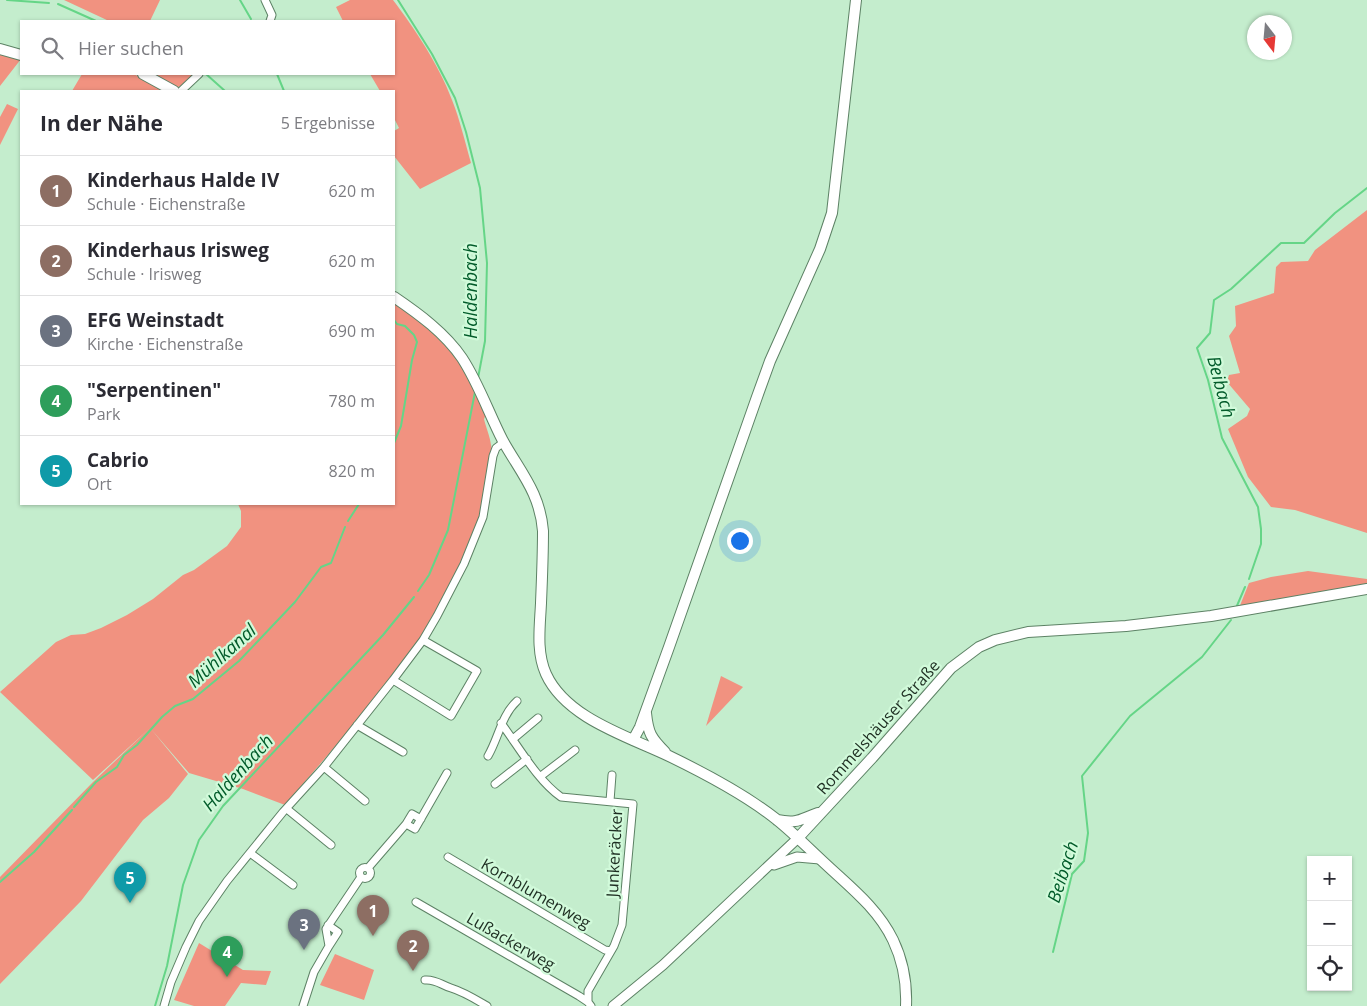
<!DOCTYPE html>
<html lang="de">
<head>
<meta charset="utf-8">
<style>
	:root { --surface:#fff; --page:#f7f7f7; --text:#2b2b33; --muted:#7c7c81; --line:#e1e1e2; --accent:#b449aa }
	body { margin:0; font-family:"Open Sans",sans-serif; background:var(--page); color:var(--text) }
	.controls { position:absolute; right:15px; bottom:15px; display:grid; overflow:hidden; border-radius:0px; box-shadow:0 1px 4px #0004 }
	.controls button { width:45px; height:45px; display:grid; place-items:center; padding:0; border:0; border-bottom:1px solid var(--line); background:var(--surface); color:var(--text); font:25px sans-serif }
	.compass { position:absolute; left:1247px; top:15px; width:45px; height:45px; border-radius:50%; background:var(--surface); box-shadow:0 1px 4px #0004; rotate:164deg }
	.you { position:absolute; left:739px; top:540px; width:18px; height:18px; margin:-12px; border:4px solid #fff; border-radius:50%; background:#1a73e8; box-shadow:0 0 0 8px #1a73e833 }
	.badge { display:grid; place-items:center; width:32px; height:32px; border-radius:50%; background:var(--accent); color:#fff; font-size:16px; font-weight:700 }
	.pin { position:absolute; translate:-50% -41px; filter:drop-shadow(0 1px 2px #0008) }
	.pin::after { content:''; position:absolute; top:26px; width:18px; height:15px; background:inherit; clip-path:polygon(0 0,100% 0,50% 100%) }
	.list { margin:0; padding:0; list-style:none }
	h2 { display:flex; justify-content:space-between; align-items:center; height:65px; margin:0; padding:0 20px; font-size:21px }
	h2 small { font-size:16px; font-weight:400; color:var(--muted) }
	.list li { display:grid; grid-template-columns:32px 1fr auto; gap:15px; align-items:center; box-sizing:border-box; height:70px; padding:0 20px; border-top:1px solid var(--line) }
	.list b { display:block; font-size:19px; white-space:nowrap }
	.list p { margin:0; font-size:16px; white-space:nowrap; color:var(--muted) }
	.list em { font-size:16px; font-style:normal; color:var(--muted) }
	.icon { flex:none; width:28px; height:28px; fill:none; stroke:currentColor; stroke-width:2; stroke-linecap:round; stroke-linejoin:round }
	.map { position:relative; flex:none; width:1367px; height:1006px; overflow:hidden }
	.search { position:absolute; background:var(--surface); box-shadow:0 1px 4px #0004; left:20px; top:20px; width:375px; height:55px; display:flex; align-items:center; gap:12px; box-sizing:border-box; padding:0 18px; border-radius:0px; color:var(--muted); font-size:19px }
	.panel { position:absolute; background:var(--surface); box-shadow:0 1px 4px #0004; left:20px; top:90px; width:375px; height:415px; border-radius:0px }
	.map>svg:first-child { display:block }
	.green { fill:#f19280 }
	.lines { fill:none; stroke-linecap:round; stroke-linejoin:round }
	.stream { stroke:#65d587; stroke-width:2 }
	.minor-casing { stroke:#5d8265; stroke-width:9 }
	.tertiary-casing { stroke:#5d8265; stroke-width:11 }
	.secondary-casing { stroke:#5d8265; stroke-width:12 }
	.minor { stroke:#fff; stroke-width:7 }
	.tertiary { stroke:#fff; stroke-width:9 }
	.secondary { stroke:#fff; stroke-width:10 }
	.labels { text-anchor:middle; stroke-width:4.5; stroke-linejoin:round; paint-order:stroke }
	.street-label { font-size:16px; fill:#1d2d21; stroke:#d1fada }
	.water-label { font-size:18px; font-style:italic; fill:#025b2a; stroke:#d1fada }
</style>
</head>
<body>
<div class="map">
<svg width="1367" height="1006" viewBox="0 0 1367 1006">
	<rect width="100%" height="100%" fill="#c4edcd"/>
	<path class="green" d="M64 0H160L150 21H109Z
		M350 0H393C415 29 439 65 452 100 460 120 465 142 471 163L420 189 394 156V131L399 128 394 118V91H380L370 74H394V21H343L336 7Z
		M0 54 21 59 0 86Z
		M82 74H133L148 80 165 91H72Z
		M150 74H196L191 81 176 88Z
		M7 104 18 109 0 145V117Z
		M1367 210V533L1295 510 1271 507 1248 477 1228 429 1247 416 1250 409 1227 382 1229 375 1240 373 1229 336 1236 326 1235 306 1274 293 1276 267 1281 262 1308 261 1315 250Z
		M394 299 419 317 460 359 487 412 484 419C486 428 490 436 491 445 494 456 488 478 486 490 460 615 364 711 285 805L243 789 189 773 151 729 188 774 169 798 143 820 81 901 0 984V877L93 782 150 728 93 780 0 692 56 642 71 635 85 634 101 628 127 615 153 599 183 575 194 570 227 546 241 527V511L238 504H394Z
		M1308 571 1367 579V589L1237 613 1249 583 1271 577Z
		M721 676 743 687 706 726Z
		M199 943 243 970 271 971 266 985 241 983 225 1006H194L174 1000Z
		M335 954 374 970 364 1000 320 985Z"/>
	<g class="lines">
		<path class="stream" d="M7 0 49 3
			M240 0 251 19
			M398 0 432 54 455 98 466 132 480 188 487 263 485 341 478 378
			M58 4 96 21
			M206 74 225 91
			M277 74 284 91
			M394 320 397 324 405 326 414 335 417 342 412 360 401 426 394 443
			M348 521 359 504
			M1249 579 1261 544V529L1258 507 1222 438 1208 380 1197 348 1210 333 1214 300 1231 289 1281 243H1304L1335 213 1367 188
			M418 591 429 575 448 530 475 392
			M1236 608 1245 587
			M74 807 96 782 117 767 124 755 137 745 162 717 175 706 193 699 239 661 295 602 321 567 331 563 345 527
			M0 882 34 852 72 810
			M1053 952 1072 874 1084 861 1088 833 1082 776 1130 716 1202 657 1231 620
			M155 1006 167 966 183 885 199 840 223 806 383 635 414 597"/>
		<g class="minor-casing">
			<path id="minor" d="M265 0 272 15 270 21
				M181 91 199 74
				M393 680 451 716 477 671 423 640
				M501 723C519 747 537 780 561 797L633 804 622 925 614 946 588 991V1002
				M357 725 403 752
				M513 739 538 718
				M488 756C499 737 501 716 517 701
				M324 767 365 801
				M541 776 575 750
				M495 784 527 759
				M610 801 612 775
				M287 809 331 845
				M406 824 415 829 447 773
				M250 853 293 885
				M448 857 605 950 611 951
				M359.5 873a5.5 5.5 0 1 1 11 0a5.5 5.5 0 1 1-11 0Z
				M368 868 406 824 412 814 421 819
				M416 902 579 996 588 1002 591 1006
				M328 925 338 932 329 946
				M425 980C436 979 441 985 451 988 464 992 475 999 487 1006
				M164 1006 171 982 186 947 199 921 227 881 283 812 324 767 393 680 423 640 437 616 464 564 483 517 493 456 496 448 504 442
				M303 1006 314 972 329 946 326 929 361 877"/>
		</g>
		<g class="tertiary-casing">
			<path id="tertiary" d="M774 865 797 857 820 859
				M613 1006 663 965 797 839"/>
		</g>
		<g class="secondary-casing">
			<path id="secondary" d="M0 49 21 55
				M143 74 174 91
				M394 297C419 314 445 333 462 358 479 384 489 414 503 441 521 473 540 493 543 531 543 555 542 579 541 603 540 626 536 652 546 674 566 718 627 736 669 756 702 772 747 796 776 819 795 834 813 853 832 870 855 891 879 911 893 940 903 961 907 983 906 1006
				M646 713C648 733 651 738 665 752
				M633 740 640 727 669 647 757 397 770 361 820 249 832 213 856 0
				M777 820C799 824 800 819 818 813
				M797 839 872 758 951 668 979 647 995 640 1028 632 1126 626 1211 616 1367 589"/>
		</g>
		<use href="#minor" class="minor"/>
		<use href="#tertiary" class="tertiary"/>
		<use href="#secondary" class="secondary"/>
	</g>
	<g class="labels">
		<g class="street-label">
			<text transform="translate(878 727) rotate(-48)" y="6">Rommelshäuser Straße</text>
			<text transform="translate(614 853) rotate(-87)" y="6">Junkeräcker</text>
			<text transform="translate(536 893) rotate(30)" y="6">Kornblumenweg</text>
			<text transform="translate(511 941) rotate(30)" y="6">Lußackerweg</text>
		</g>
		<g class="water-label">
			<text transform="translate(471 291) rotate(-90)" y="6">Haldenbach</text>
			<text transform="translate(1221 387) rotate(75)" y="6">Beibach</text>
			<text transform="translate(222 656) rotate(-42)" y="6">Mühlkanal</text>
			<text transform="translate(238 773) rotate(-48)" y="6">Haldenbach</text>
			<text transform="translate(1063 872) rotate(-72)" y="6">Beibach</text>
		</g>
	</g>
</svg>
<div class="controls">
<button>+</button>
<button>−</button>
<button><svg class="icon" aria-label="locate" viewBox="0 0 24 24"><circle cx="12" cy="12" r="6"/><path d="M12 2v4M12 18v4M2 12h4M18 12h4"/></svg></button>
</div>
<svg class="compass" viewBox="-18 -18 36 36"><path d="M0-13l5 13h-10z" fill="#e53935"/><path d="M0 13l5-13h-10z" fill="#7c7c81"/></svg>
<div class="you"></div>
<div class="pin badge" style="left:373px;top:936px;background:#8d6e63">1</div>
<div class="pin badge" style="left:413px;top:971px;background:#8d6e63">2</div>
<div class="pin badge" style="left:304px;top:950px;background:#6b7280">3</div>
<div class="pin badge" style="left:227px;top:977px;background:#2e9e5b">4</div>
<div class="pin badge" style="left:130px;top:903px;background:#0f9aa8">5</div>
<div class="search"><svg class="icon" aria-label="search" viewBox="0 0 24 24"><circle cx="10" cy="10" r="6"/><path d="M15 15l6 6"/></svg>Hier suchen</div>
<section class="panel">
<h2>In der Nähe<small>5 Ergebnisse</small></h2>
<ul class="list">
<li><span class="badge" style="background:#8d6e63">1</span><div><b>Kinderhaus Halde IV</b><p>Schule · Eichenstraße</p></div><em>620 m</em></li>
<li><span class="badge" style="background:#8d6e63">2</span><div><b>Kinderhaus Irisweg</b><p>Schule · Irisweg</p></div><em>620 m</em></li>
<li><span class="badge" style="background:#6b7280">3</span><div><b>EFG Weinstadt</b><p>Kirche · Eichenstraße</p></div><em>690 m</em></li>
<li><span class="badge" style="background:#2e9e5b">4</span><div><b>&quot;Serpentinen&quot;</b><p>Park</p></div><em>780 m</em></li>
<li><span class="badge" style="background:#0f9aa8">5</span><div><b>Cabrio</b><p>Ort</p></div><em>820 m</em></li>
</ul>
</section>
</div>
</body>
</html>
